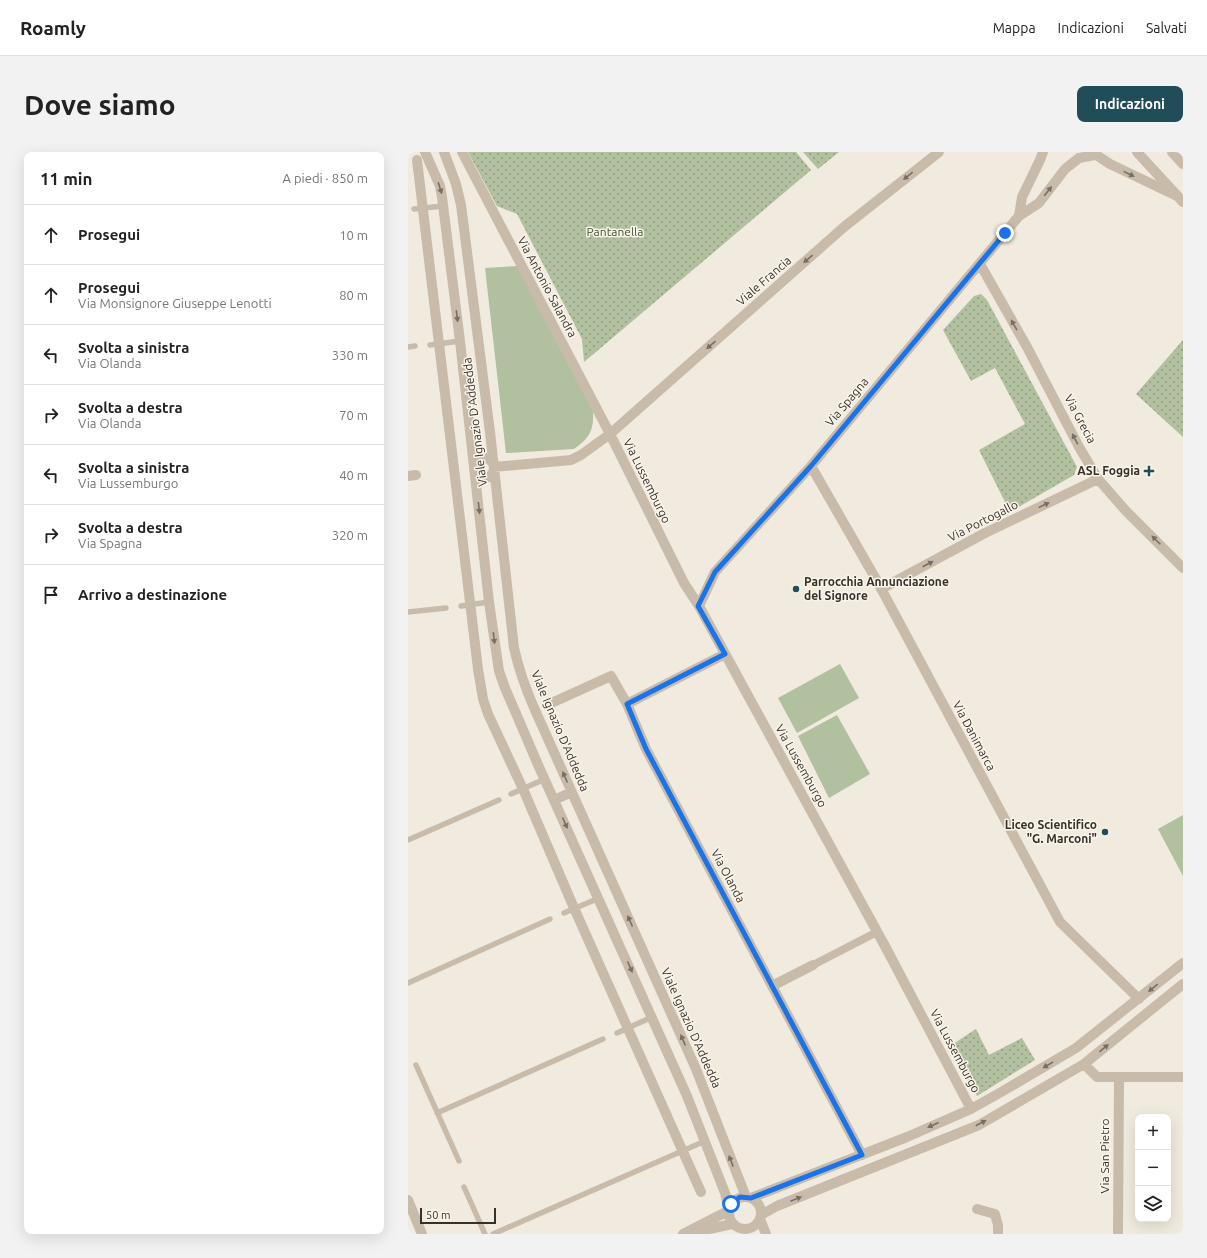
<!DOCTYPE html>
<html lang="it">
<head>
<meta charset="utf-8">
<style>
	:root { --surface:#fff; --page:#f2f2f2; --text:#222; --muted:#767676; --line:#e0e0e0; --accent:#204d57 }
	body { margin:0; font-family:Ubuntu,sans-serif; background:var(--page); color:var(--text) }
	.controls { position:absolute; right:12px; bottom:12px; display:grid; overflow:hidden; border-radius:8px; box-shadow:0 4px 16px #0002 }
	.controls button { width:36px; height:36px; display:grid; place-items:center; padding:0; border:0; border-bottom:1px solid var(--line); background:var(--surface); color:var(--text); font:20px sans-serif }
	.scale { position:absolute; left:12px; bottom:10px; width:76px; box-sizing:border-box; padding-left:4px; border:2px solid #372f29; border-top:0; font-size:11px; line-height:14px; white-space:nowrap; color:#372f29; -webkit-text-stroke:3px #f9f4ea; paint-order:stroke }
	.stop { position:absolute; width:12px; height:12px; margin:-9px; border:3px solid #1a73e8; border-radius:50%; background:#fff }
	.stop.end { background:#1a73e8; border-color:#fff; box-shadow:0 1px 4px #0008 }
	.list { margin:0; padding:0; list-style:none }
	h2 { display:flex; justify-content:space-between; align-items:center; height:52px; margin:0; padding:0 16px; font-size:17px }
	h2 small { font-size:13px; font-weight:400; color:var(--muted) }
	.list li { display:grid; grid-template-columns:26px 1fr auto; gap:12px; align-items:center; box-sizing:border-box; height:60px; padding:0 16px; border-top:1px solid var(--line) }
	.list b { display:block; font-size:15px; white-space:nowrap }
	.list p { margin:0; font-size:13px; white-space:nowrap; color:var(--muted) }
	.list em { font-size:13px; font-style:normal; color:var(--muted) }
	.icon { flex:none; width:22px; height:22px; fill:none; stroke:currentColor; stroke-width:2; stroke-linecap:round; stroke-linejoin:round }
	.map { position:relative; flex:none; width:775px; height:1082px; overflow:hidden; border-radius:8px }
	header { display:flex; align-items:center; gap:24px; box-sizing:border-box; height:56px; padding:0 20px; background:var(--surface); border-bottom:1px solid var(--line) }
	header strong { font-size:19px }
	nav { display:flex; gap:22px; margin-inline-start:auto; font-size:14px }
	.intro { display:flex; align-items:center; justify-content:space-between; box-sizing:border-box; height:96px; padding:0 24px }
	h1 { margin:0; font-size:28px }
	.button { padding:10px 18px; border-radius:8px; background:var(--accent); color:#fff; font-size:14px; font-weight:700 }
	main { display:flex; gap:24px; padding:0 24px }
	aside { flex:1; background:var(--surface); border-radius:8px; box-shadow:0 4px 16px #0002 }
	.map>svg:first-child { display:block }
	.grass { fill:#b1c09e }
	.park { fill:url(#park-dots) }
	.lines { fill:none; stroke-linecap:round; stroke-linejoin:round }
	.service { stroke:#c9bbaa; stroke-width:5.5 }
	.pedestrian { stroke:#c9bbaa; stroke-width:8 }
	.minor { stroke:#c9bbaa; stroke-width:10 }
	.tertiary { stroke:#c9bbaa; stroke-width:10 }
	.oneway { fill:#796e63 }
	.route { stroke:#1a73e8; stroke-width:5 }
	.poi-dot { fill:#204d57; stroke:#f9f4ea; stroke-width:1.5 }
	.labels { text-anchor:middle; stroke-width:3; stroke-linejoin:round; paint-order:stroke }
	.park-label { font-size:12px; fill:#42542e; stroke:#f9f4ea }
	.street-label { font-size:12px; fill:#372f29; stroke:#f9f4ea }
	.poi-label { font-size:12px; font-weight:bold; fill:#372f29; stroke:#f9f4ea; text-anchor:end }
</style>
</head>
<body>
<header>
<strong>Roamly</strong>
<nav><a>Mappa</a><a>Indicazioni</a><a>Salvati</a></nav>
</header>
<div class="intro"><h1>Dove siamo</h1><a class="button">Indicazioni</a></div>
<main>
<aside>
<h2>11 min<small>A piedi · 850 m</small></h2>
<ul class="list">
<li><svg class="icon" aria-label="ahead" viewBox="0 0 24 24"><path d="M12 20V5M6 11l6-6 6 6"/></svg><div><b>Prosegui</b></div><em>10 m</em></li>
<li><svg class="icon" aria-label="ahead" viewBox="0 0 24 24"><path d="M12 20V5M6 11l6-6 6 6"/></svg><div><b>Prosegui</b><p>Via Monsignore Giuseppe Lenotti</p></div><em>80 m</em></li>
<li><svg class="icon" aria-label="left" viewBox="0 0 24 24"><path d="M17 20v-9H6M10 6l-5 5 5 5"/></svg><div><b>Svolta a sinistra</b><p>Via Olanda</p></div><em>330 m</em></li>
<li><svg class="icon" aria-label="right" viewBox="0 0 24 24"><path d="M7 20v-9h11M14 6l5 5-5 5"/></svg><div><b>Svolta a destra</b><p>Via Olanda</p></div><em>70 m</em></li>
<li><svg class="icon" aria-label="left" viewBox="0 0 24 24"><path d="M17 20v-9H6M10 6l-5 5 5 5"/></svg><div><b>Svolta a sinistra</b><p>Via Lussemburgo</p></div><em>40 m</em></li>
<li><svg class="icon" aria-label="right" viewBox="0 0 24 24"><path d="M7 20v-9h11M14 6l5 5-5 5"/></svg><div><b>Svolta a destra</b><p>Via Spagna</p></div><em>320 m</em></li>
<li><svg class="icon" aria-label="arrive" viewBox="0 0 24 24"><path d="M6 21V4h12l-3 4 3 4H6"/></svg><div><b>Arrivo a destinazione</b></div></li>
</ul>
</aside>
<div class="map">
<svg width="775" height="1082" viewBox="0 0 775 1082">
	<defs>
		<pattern id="park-dots" width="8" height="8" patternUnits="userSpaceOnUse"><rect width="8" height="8" fill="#b1c09e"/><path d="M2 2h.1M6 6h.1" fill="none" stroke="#919c81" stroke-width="1.8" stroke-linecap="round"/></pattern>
	</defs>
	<rect width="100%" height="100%" fill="#f1eade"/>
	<path class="grass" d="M110 114 185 257C186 277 183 285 166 297L98 301 77 116Z
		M432 512 451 546 389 581 370 546Z
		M429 563 462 622 421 646 390 584Z
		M775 663V724L750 677Z"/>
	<path class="park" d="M60 0H388L403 18 176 210 174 187 109 62 89 54Z
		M395 0H431L410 17Z
		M573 142 579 148 669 315 666 323 602 360 571 298 617 272 587 216 563 229 535 178 566 144Z
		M775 188V285L728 242Z
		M568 877 581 903 614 886 627 908 569 944 542 894Z"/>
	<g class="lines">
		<path class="service" d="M6 57 35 54
			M22 193 52 189
			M0 195 7 194
			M53 454 81 450
			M0 460 38 456
			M103 642 137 627
			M0 688 91 648
			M156 761 191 746
			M0 831 142 767
			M209 881 244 865
			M8 913 51 1009
			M29 961 195 887
			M56 1035 77 1082
			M85 1082 297 989"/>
		<path class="pedestrian" d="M405 813 469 780"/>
		<path class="minor" d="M17 0 32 34 34 45 52 189 81 450 91 519 97 536 131 615 279 944 317 1041 321 1057
			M36 0 48 32 53 53 82 280 106 496C111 518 118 538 127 558L288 917 338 1045
			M54 0 202 282 276 431 291 454 478 796 563 957
			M684 0 702 12 769 44
			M9 8 70 517 75 547 80 562 115 637 166 756 293 1040
			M611 64 614 45 632 8 635 0
			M572 112 619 195 671 295 690 327 718 359 775 416
			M66 316a10 10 0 1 1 20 0a10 10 0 1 1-20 0Z
			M403 314 469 429 652 770 731 847
			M86 315 163 308 173 303 202 282 436 75 531 0
			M0 324 8 323
			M473 437 577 381 690 327
			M291 454 307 420 403 314 611 64 631 51 657 17 671 6 687 3
			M317 502 219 552 238 597 454 1003
			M139 553 203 524 219 552
			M146 648 164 640
			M364 834 405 813
			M676 912 689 925H775
			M321 1061a16 16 0 1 1 32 0a16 16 0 1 1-32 0Z
			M343 1046 499 985 563 957 595 939 668 896 775 811
			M0 1048 14 1082
			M569 1057 587 1062 590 1073V1082
			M353 1063 369 1054 571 973 676 912 775 832
			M352 1067 358 1082
			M288 1080 324 1072
			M275 1082 320 1059
			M710 1082 711 926"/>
		<path class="tertiary" d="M729 0 775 50
			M764 0 775 12"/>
	</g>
	<defs><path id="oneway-solid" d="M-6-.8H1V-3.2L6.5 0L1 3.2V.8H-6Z"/></defs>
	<g class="oneway">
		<use href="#oneway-solid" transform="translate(721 22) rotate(26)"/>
		<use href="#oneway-solid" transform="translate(500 24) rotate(141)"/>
		<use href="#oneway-solid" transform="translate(32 36) rotate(73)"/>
		<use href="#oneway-solid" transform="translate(640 39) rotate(-52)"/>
		<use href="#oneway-solid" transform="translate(400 107) rotate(139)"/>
		<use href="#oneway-solid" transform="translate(49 164) rotate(83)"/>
		<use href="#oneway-solid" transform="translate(606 173) rotate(-120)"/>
		<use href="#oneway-solid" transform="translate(303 193) rotate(139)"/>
		<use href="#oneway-solid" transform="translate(667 287) rotate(-118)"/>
		<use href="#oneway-solid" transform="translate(636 353) rotate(-26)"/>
		<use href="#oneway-solid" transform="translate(71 356) rotate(84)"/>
		<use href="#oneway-solid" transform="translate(748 388) rotate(-135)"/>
		<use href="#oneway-solid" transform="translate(520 412) rotate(-28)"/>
		<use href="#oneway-solid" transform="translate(86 486) rotate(83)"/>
		<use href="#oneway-solid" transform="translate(157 625) rotate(-114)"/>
		<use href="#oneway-solid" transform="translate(157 671) rotate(66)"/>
		<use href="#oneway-solid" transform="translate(222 769) rotate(-114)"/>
		<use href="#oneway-solid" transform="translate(222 815) rotate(66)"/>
		<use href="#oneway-solid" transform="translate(745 836) rotate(141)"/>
		<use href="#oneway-solid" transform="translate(275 888) rotate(-114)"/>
		<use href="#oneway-solid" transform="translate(696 896) rotate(-39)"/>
		<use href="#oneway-solid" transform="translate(640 913) rotate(149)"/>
		<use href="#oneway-solid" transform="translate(573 971) rotate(-28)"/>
		<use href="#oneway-solid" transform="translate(525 973) rotate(156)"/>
		<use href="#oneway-solid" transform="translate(323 1009) rotate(-111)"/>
		<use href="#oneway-solid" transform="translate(388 1047) rotate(-22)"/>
	</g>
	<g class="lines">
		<path class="route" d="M323 1052 332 1045 343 1046 454 1003 238 597 219 552 317 502 290 454 307 420 403 314 597 81"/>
	</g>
	<g class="poi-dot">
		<path d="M739 313h4v4h4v4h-4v4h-4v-4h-4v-4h4z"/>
		<circle cx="388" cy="437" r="4"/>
		<circle cx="697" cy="680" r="4"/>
	</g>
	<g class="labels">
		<g class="park-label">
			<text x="207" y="84">Pantanella</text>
		</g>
		<g class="street-label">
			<text transform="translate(356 129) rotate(-41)" y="4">Viale Francia</text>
			<text transform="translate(139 135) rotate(62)" y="4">Via Antonio Salandra</text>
			<text transform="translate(439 250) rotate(-50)" y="4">Via Spagna</text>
			<text transform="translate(672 267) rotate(62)" y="4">Via Grecia</text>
			<text transform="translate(67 270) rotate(-97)" y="4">Viale Ignazio D'Addedda</text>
			<text transform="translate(239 329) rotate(64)" y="4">Via Lussemburgo</text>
			<text transform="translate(575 369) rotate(-27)" y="4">Via Portogallo</text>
			<text transform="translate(152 579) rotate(67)" y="4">Viale Ignazio D'Addedda</text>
			<text transform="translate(566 584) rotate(62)" y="4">Via Danimarca</text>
			<text transform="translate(393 614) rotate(61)" y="4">Via Lussemburgo</text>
			<text transform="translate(320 724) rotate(62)" y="4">Via Olanda</text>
			<text transform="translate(283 876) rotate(66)" y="4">Viale Ignazio D'Addedda</text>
			<text transform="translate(547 899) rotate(62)" y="4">Via Lussemburgo</text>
			<text transform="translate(697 1004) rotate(-90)" y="4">Via San Pietro</text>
		</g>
		<g class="poi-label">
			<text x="732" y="323">ASL Foggia</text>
			<text x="396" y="434" text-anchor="start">Parrocchia Annunciazione<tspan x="396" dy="14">del Signore</tspan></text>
			<text x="689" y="677">Liceo Scientifico<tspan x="689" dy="14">"G. Marconi"</tspan></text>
		</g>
	</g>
</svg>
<div class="controls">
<button>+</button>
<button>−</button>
<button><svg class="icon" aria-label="layers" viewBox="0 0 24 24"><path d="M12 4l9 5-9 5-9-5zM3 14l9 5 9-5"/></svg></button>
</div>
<div class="scale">50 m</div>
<div class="stop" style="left:323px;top:1052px"></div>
<div class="stop end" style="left:597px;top:81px"></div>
</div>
</main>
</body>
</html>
